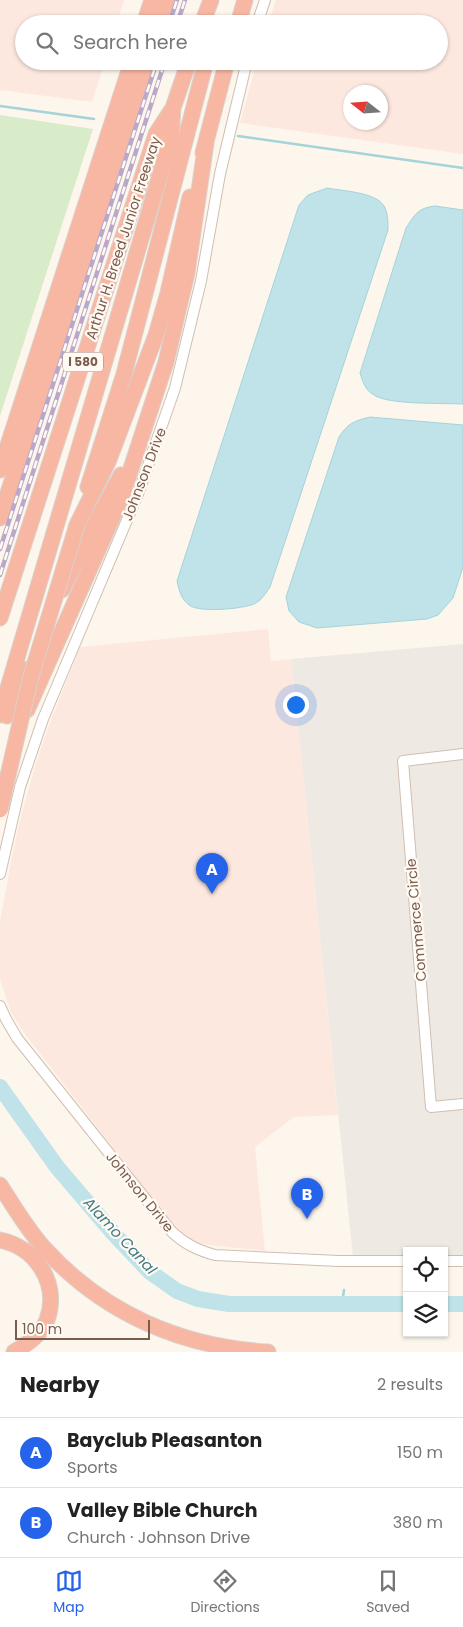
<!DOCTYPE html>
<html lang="en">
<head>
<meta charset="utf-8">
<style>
	:root { --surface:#fff; --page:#f6f6f6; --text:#222; --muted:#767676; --line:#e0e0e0; --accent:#2563eb }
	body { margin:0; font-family:Poppins,sans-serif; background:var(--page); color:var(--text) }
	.controls { position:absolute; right:15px; bottom:15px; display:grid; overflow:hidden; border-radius:0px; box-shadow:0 1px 4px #0004 }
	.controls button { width:45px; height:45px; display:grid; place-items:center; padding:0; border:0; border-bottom:1px solid var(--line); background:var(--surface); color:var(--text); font:25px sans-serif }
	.compass { position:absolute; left:343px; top:85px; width:45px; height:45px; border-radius:50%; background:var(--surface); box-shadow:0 1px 4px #0004; rotate:287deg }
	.scale { position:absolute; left:15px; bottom:12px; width:135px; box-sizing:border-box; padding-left:5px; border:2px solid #7a5c4d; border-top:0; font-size:14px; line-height:18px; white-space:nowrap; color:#7a5c4d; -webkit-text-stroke:4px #fffaf3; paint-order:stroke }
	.you { position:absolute; left:295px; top:704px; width:18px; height:18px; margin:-12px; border:4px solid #fff; border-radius:50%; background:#1a73e8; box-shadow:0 0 0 8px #1a73e833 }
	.badge { display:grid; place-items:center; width:32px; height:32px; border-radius:50%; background:var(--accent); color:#fff; font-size:16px; font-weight:700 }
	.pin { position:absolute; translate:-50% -41px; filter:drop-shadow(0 1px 2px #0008) }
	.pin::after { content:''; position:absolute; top:26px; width:18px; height:15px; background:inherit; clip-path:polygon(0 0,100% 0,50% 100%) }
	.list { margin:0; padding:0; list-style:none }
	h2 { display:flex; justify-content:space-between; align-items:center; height:65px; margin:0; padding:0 20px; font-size:21px }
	h2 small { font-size:16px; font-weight:400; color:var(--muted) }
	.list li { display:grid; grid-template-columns:32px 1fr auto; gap:15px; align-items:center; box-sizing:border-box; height:70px; padding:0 20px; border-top:1px solid var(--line) }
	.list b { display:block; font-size:19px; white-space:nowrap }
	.list p { margin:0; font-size:16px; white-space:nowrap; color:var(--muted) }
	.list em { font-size:16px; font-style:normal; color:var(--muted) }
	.icon { flex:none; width:28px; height:28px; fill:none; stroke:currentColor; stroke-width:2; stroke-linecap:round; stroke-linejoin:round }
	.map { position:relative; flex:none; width:463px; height:1352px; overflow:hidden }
	.search { position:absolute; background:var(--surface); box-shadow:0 1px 4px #0004; left:15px; right:15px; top:15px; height:55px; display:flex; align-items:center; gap:12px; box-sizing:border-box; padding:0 18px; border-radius:28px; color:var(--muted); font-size:19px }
	.sheet { height:205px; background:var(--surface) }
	nav { display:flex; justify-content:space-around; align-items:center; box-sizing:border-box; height:70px; border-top:1px solid var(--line); background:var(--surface); font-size:14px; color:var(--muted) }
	nav a { display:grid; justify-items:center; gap:2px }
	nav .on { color:var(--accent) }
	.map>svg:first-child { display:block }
	.commercial { fill:#fde8e0; fill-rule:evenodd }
	.industrial { fill:#efe9e4 }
	.green { fill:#d8ecc9 }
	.water { fill:#bfe3e8; stroke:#a5d3da }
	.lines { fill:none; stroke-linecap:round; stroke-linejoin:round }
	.stream { stroke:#a5d3da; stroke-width:2.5 }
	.river { stroke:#bfe3e8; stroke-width:16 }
	.minor-casing { stroke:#d1beb0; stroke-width:12 }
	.highway-casing { stroke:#dad1cd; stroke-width:17 }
	.minor { stroke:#fff; stroke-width:10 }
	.highway { stroke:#f7b7a3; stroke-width:15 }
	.rail-casing { stroke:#b9a8c9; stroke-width:4.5 }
	.rail { stroke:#fffaf3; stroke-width:2.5; stroke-dasharray:8; stroke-linecap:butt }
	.highway-bridge-casing { stroke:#dad1cd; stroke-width:17; stroke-linecap:butt }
	.highway-bridge { stroke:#f7b7a3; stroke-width:15 }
	.labels { text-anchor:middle; stroke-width:4.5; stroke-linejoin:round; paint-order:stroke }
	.shield { fill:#fffaf3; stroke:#a28b7f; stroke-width:1 }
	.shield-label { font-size:12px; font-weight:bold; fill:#7a5c4d }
	.street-label { font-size:14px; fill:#7a5c4d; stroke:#fffaf3 }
	.water-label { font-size:15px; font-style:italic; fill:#437c86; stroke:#fffaf3 }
</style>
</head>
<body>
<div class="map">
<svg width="463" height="1352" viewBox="0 0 463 1352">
	<rect width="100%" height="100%" fill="#fdf6ec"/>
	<path class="commercial" d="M0 0H124L117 24H24V61H105L92 102 0 90Z
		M276 0H463V154L240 123 257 61H439V24H268ZM380 92V122H350V92Z
		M268 629 271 661 291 659 338 1115 294 1117 255 1147 265 1251 200 1244 183 1236 168 1219 24 1033 11 1012 0 979V922L12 856 21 816 36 763 49 725 80 647Z"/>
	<path class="industrial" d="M463 644V1257H444V1251H407V1257H353L291 659Z"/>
	<path class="green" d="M0 115 93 129 0 416Z"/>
	<path class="water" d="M327 188C342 191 376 192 384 206 388 213 388 222 388 230L270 587C265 594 262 600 254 604 242 609 199 613 189 605 181 599 179 590 177 581L299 205 308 195Z
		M435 206 463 210V404C444 403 388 405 374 395 365 390 363 382 360 373L406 228C415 214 418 208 435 206Z
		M370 417 463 425V567L453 598 438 615 427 619 317 628 299 622 289 611 286 597 339 437C348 423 354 421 370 417Z"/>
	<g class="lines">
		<path class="stream" d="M0 106 94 119
			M238 136 463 168
			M342 1304 344 1290"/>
		<path class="river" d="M0 1087 57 1167 114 1234 150 1272 177 1291 198 1299 229 1304H407
			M444 1304H463"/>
		<g class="minor-casing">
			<path id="minor" d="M257 24 265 0
				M463 754 403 761 431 1107 463 1104
				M0 874 20 787 43 719 138 494 175 388 201 281 220 174 247 61
				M0 1006 6 1019 17 1038 172 1232C185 1244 197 1250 215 1255L339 1261H407
				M444 1261H463"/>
		</g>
		<g class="highway-casing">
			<path id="highway" d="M144 24 152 0
				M159 24 167 0
				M202 24 211 0
				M238 24 245 0
				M203 153 227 61
				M0 470 132 61
				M88 487 124 374 206 61
				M0 518 147 61
				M77 525 108 462 156 335 168 293 190 197
				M62 590 97 520 121 475
				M0 618 156 134 173 108 189 61
				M27 710 122 496 166 362 187 273 206 143
				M0 715 171 138 173 108
				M7 716 28 669
				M0 1185C14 1207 27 1229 44 1248 103 1313 181 1347 268 1352
				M0 1240C36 1247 60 1284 47 1320 41 1335 27 1344 14 1352"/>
		</g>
		<use href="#minor" class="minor"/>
		<use href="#highway" class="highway"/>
		<g class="rail-casing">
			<path id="rail" d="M169 24 177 0
				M177 24 185 0
				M0 549 157 61
				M0 575 165 61"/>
		</g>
		<use href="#rail" class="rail"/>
		<g class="highway-bridge-casing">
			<path id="highway-bridge" d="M0 810 31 676 77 525"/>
		</g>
		<use href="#highway-bridge" class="highway-bridge"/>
	</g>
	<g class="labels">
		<rect class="shield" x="63" y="352.5" width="40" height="19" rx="4"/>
		<g class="shield-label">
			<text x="83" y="366">I 580</text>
		</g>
		<g class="street-label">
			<text transform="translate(123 238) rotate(-72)" y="5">Arthur H. Breed Junior Freeway</text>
			<text transform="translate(144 474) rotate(-69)" y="5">Johnson Drive</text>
			<text transform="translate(416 920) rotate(-95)" y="5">Commerce Circle</text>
			<text transform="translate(140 1192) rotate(51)" y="5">Johnson Drive</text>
		</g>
		<g class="water-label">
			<text transform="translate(120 1236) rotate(47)" y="5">Alamo Canal</text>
		</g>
	</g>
</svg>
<div class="controls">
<button><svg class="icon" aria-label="locate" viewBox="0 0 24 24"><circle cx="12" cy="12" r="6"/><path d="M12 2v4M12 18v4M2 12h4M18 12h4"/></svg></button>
<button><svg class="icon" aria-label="layers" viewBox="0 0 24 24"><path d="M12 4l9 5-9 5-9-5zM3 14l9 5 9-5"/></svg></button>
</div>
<svg class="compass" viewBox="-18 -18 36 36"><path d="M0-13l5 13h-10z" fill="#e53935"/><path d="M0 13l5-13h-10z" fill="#767676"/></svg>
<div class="scale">100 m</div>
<div class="you"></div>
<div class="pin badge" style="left:212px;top:894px">A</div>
<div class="pin badge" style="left:307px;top:1219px">B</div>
<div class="search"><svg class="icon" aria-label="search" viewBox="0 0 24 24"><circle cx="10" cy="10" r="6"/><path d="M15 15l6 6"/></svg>Search here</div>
</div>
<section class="sheet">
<h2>Nearby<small>2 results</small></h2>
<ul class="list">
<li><span class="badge">A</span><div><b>Bayclub Pleasanton</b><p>Sports</p></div><em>150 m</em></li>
<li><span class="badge">B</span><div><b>Valley Bible Church</b><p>Church · Johnson Drive</p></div><em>380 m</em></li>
</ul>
</section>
<nav>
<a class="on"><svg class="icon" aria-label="map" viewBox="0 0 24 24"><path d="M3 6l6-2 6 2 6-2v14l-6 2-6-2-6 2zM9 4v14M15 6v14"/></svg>Map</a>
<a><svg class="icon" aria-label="directions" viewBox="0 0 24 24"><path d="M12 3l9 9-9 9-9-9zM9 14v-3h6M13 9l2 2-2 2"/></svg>Directions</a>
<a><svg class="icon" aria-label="saved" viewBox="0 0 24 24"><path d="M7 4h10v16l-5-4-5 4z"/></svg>Saved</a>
</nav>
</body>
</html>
